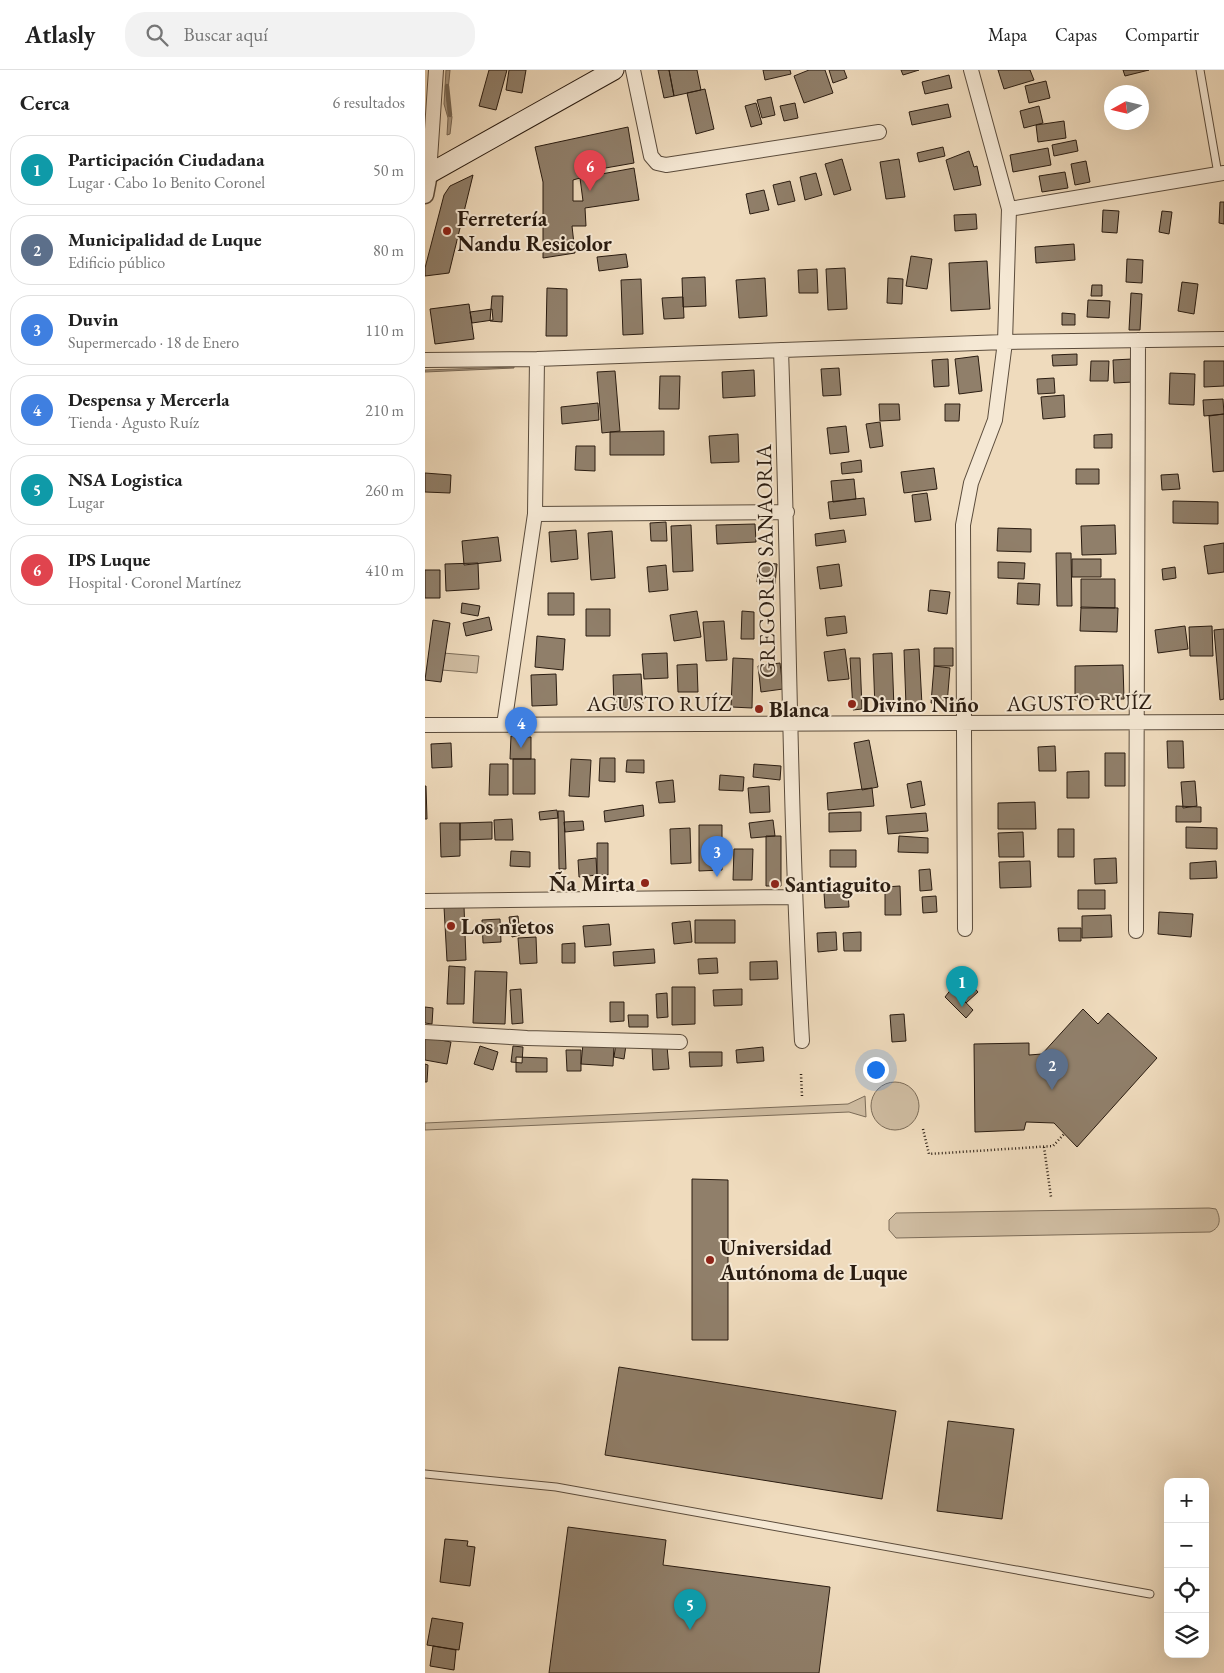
<!DOCTYPE html>
<html lang="es">
<head>
<meta charset="utf-8">
<style>
	:root { --surface:#fff; --page:#f2f2f2; --text:#222; --muted:#767676; --line:#e0e0e0; --accent:#8f2418 }
	body { margin:0; font-family:"EB Garamond",serif; background:var(--page); color:var(--text) }
	.controls { position:absolute; right:15px; bottom:15px; display:grid; overflow:hidden; border-radius:10px; box-shadow:0 5px 20px #0002 }
	.controls button { width:45px; height:45px; display:grid; place-items:center; padding:0; border:0; border-bottom:1px solid var(--line); background:var(--surface); color:var(--text); font:25px sans-serif }
	.compass { position:absolute; left:679px; top:15px; width:45px; height:45px; border-radius:50%; background:var(--surface); box-shadow:0 5px 20px #0002; rotate:262deg }
	.you { position:absolute; left:450px; top:999px; width:18px; height:18px; margin:-12px; border:4px solid #fff; border-radius:50%; background:#1a73e8; box-shadow:0 0 0 8px #1a73e833 }
	.badge { display:grid; place-items:center; width:32px; height:32px; border-radius:50%; background:var(--accent); color:#fff; font-size:16px; font-weight:700 }
	.pin { position:absolute; translate:-50% -41px; filter:drop-shadow(0 1px 2px #0008) }
	.pin::after { content:''; position:absolute; top:26px; width:18px; height:15px; background:inherit; clip-path:polygon(0 0,100% 0,50% 100%) }
	.list { margin:0; padding:0; list-style:none }
	h2 { display:flex; justify-content:space-between; align-items:center; height:65px; margin:0; padding:0 20px; font-size:21px }
	h2 small { font-size:16px; font-weight:400; color:var(--muted) }
	.list li { display:grid; grid-template-columns:32px 1fr auto; gap:15px; align-items:center; box-sizing:border-box; height:70px; margin:0 10px 10px; padding:0 10px; border:1px solid var(--line); border-radius:20px }
	.list b { display:block; font-size:19px; white-space:nowrap }
	.list p { margin:0; font-size:16px; white-space:nowrap; color:var(--muted) }
	.list em { font-size:16px; font-style:normal; color:var(--muted) }
	.icon { flex:none; width:28px; height:28px; fill:none; stroke:currentColor; stroke-width:2; stroke-linecap:round; stroke-linejoin:round }
	.map { position:relative; flex:none; width:799px; height:1603px; overflow:hidden }
	header { display:flex; align-items:center; gap:30px; box-sizing:border-box; height:70px; padding:0 25px; background:var(--surface); border-bottom:1px solid var(--line) }
	header strong { font-size:24px }
	nav { display:flex; gap:28px; margin-inline-start:auto; font-size:18px }
	.search { width:350px; height:45px; background:var(--page); display:flex; align-items:center; gap:12px; box-sizing:border-box; padding:0 18px; border-radius:20px; color:var(--muted); font-size:19px }
	main { display:flex }
	aside { flex:1; background:var(--surface) }
	.map>svg:first-child { display:block }
	.green { fill:#cebba0; stroke:#7c6c58 }
	.water { fill:#ac9a83; stroke:#786855 }
	.lines { fill:none; stroke-linecap:round; stroke-linejoin:round }
	.stream { stroke:#786855; stroke-width:4.5 }
	.building { fill:#907f6a; stroke:#2a1c11; fill-rule:evenodd }
	.service-casing { stroke:#5b4c3c; stroke-width:9 }
	.minor-casing { stroke:#5b4c3c; stroke-width:16 }
	.tertiary-casing { stroke:#5b4c3c; stroke-width:19 }
	.secondary-casing { stroke:#2a1c11; stroke-width:21 }
	.path { stroke:#2a1c11; stroke-width:2.5; stroke-dasharray:1 2.5; stroke-linecap:butt }
	.service { stroke:#f5e8d4; stroke-width:7 }
	.minor { stroke:#f5e8d4; stroke-width:14 }
	.tertiary { stroke:#f5e8d4; stroke-width:16 }
	.secondary { stroke:#f5e8d4; stroke-width:19 }
	.poi-dot { fill:#8f2418; stroke:#f5e8d4; stroke-width:2 }
	.labels { text-anchor:middle; stroke-width:4; stroke-linejoin:round; paint-order:stroke }
	.poi-label { font-size:22px; font-weight:bold; fill:#2a1c11; stroke:#f5e8d4; text-anchor:start }
	.street-label { font-size:22px; fill:#2a1c11; stroke:#f5e8d4 }
</style>
</head>
<body>
<header>
<strong>Atlasly</strong>
<div class="search"><svg class="icon" aria-label="search" viewBox="0 0 24 24"><circle cx="10" cy="10" r="6"/><path d="M15 15l6 6"/></svg>Buscar aquí</div>
<nav><a>Mapa</a><a>Capas</a><a>Compartir</a></nav>
</header>
<main>
<aside>
<h2>Cerca<small>6 resultados</small></h2>
<ul class="list">
<li><span class="badge" style="background:#0f9aa8">1</span><div><b>Participación Ciudadana</b><p>Lugar · Cabo 1o Benito Coronel</p></div><em>50 m</em></li>
<li><span class="badge" style="background:#5c6f8a">2</span><div><b>Municipalidad de Luque</b><p>Edificio público</p></div><em>80 m</em></li>
<li><span class="badge" style="background:#3f7fe0">3</span><div><b>Duvin</b><p>Supermercado · 18 de Enero</p></div><em>110 m</em></li>
<li><span class="badge" style="background:#3f7fe0">4</span><div><b>Despensa y Mercerla</b><p>Tienda · Agusto Ruíz</p></div><em>210 m</em></li>
<li><span class="badge" style="background:#0f9aa8">5</span><div><b>NSA Logistica</b><p>Lugar</p></div><em>260 m</em></li>
<li><span class="badge" style="background:#e0444e">6</span><div><b>IPS Luque</b><p>Hospital · Coronel Martínez</p></div><em>410 m</em></li>
</ul>
</aside>
<div class="map">
<svg width="799" height="1603" viewBox="0 0 799 1603">
	<rect width="100%" height="100%" fill="#efdbbd"/>
	<filter id="stains"><feTurbulence type="fractalNoise" baseFrequency=".004" numOctaves="4"/><feColorMatrix values="0 0 0 0 .2 0 0 0 0 .09 0 0 0 0 .02 0 0 0 .5 -.17"/></filter>
	<radialGradient id="worn" r=".72"><stop offset=".6" stop-color="#630" stop-opacity="0"/><stop offset="1" stop-color="#630" stop-opacity=".3"/></radialGradient>
	<path class="green" d="M18 583 54 586 52 603 17 600Z
		M446 1036a24 24 0 1 1 48 0a24 24 0 1 1-48 0Z
		M440 1026 441 1047 424 1042 0 1060V1053L423 1034Z
		M784 1138 791 1139C796 1148 796 1158 785 1162L471 1168 464 1160V1150L471 1143Z"/>
	<path class="water" d="M21 0H25L22 31 27 47 25 64 22 65 23 48 19 34Z
		M89 297V298L0 302V300Z"/>
	<g class="lines">
		<path class="stream" d="M22 16 25 45"/>
	</g>
	<path class="building" d="M64 0H82L71 40 54 36Z
		M84 0H101L97 23 81 20Z
		M233 0H244L249 26 239 28Z
		M244 0H272L276 20 249 26Z
		M338 0H365L366 4 340 10Z
		M384 0H400L408 23 379 33 369 6Z
		M404 0H419L422 8 408 13Z
		M476 0H494L478 5Z
		M573 0H605L609 10 579 19Z
		M698 0H724L700 6Z
		M524 5 527 18 500 24 497 12Z
		M621 11 625 28 604 33 600 16Z
		M280 19 289 59 271 64 262 23Z
		M346 27 350 45 337 48 332 30Z
		M331 33 337 54 326 57 320 36Z
		M370 33 373 48 359 51 355 36Z
		M523 34 526 47 487 55 484 42Z
		M614 36 618 53 599 58 595 41Z
		M639 51 641 68 613 72 611 55Z
		M203 57 209 93 169 100 171 105 209 98 214 130 160 138 161 156H147L150 183 118 188V112L110 77ZM155 108 158 131H148V110Z
		M651 70 653 81 629 86 627 75Z
		M518 77 520 86 494 92 492 83Z
		M623 78 626 95 588 102 585 85Z
		M544 81 549 97 552 96 556 115 529 120 521 90Z
		M417 89 426 120 409 125 400 94Z
		M474 89 480 127 461 129 455 92Z
		M661 91 665 112 650 115 646 94Z
		M640 102 643 118 617 122 614 106Z
		M391 103 397 125 380 130 375 107Z
		M48 105 24 203 0 206V198L19 125 25 116Z
		M365 111 370 131 353 135 348 115Z
		M339 120 344 140 325 144 321 124Z
		M795 132H799V154L794 153Z
		M678 140 694 141 692 163 677 162Z
		M737 141 747 142 744 164 734 162Z
		M551 144 552 159 530 161 529 145Z
		M649 174 650 190 611 193 610 177Z
		M201 184 203 197 174 201 172 187Z
		M486 186 507 189 502 219 481 216Z
		M702 189 718 190 717 213 701 212Z
		M562 191 565 239 526 241 524 193Z
		M420 198 422 239 403 240 401 199Z
		M392 199 393 223H374L373 200Z
		M280 207 281 236 258 237 257 208Z
		M340 208 342 246 314 248 311 210Z
		M463 208 478 209 477 234 462 233Z
		M216 209 218 264 198 265 196 210Z
		M757 212 773 214 769 244 753 241Z
		M667 215H677V226H666Z
		M122 218 142 219V266H121Z
		M706 223 717 224 715 260H704Z
		M67 226H78L77 252 65 251Z
		M258 227 259 248 239 249 237 228Z
		M663 230 685 231 684 248 662 247Z
		M44 234 49 269 10 274 5 239Z
		M67 239 68 250 47 253 45 242Z
		M637 243 650 244V255H637Z
		M652 284V295L628 296 627 285Z
		M553 286 557 321 534 324 530 289Z
		M523 289 524 316 509 317 507 290Z
		M707 289 708 312 689 313 688 290Z
		M666 291H684L683 311H665Z
		M779 291H799V316L779 317Z
		M414 298 416 325 398 326 396 299Z
		M329 300 330 326 298 328 297 302Z
		M190 301 195 361 177 363 172 302Z
		M745 303 770 304 769 335 744 334Z
		M235 306H255L254 339H234Z
		M629 308 630 323 613 324 612 309Z
		M639 325 640 347 618 349 616 327Z
		M798 329 799 344 779 346 778 330Z
		M173 333 174 350 137 354 136 337Z
		M454 334H474L475 350 455 351Z
		M520 334H535L534 351H520Z
		M799 344V401L788 402 784 346Z
		M455 352 458 376 445 378 441 354Z
		M421 356 424 382 405 384 402 358Z
		M239 361V385H185V362Z
		M313 364 314 392 286 393 284 366Z
		M687 364V378H669V365Z
		M151 376H170V401L150 400Z
		M436 390 437 402 417 404 416 393Z
		M509 398 512 419 479 423 476 402Z
		M651 399H674V414H651Z
		M0 403 26 405 25 423 0 422Z
		M753 404 755 419 737 420 736 405Z
		M429 409 431 429 408 432 406 411Z
		M502 423 506 450 490 452 487 425Z
		M439 428 441 445 405 449 403 432Z
		M748 431 793 432V454L748 453Z
		M241 452 242 471H226L225 453Z
		M330 454 331 472 292 474 291 455Z
		M266 455 268 501 248 502 246 456Z
		M690 455 691 484 657 485 656 456Z
		M573 458 606 459V482L572 481Z
		M151 460 153 489 126 492 124 462Z
		M419 460 421 472 391 476 390 464Z
		M187 461 190 508 166 510 163 463Z
		M73 467 76 491 39 495 37 471Z
		M799 473V502L783 504 779 476Z
		M631 483H646L647 536H632Z
		M647 489H676V507H647Z
		M334 492 352 494 350 514 332 512Z
		M573 492 600 493 599 509 573 508Z
		M53 493 54 519 21 521 20 494Z
		M414 494 417 516 395 519 392 497Z
		M241 495 243 520 224 522 222 497Z
		M750 497 751 508 738 510 737 499Z
		M0 500H15V528H0Z
		M656 509H690V538H656Z
		M593 513 615 514 614 535 592 534Z
		M505 520 525 522 522 544 503 541Z
		M123 523H149V545H123Z
		M37 533 55 536 53 546 36 543Z
		M656 537 693 538 692 562 655 561Z
		M161 539H185V566H161Z
		M272 541 276 567 249 571 245 545Z
		M317 541 329 542V569H316Z
		M420 546 422 563 402 566 400 548Z
		M64 547 67 560 41 566 38 553Z
		M8 550 25 553 16 612 0 610Z
		M299 551 302 590 281 591 278 552Z
		M760 556 763 579 733 583 730 560Z
		M787 556 788 586H765L764 557Z
		M799 559V629L795 630 789 560Z
		M112 566 140 569 138 600 110 597Z
		M509 578H528V596H509Z
		M420 579 424 609 403 611 399 582Z
		M494 579 497 635 481 636 479 580Z
		M242 583 243 608 219 609 217 584Z
		M467 583 469 639H450L448 584Z
		M308 588 328 589 327 638 306 637Z
		M425 588H435L437 639 428 640Z
		M355 593 358 619 336 622 333 596Z
		M272 594 273 622H253L252 595Z
		M698 595 699 629 650 630V596Z
		M509 596 525 598 522 634 506 633Z
		M131 604 132 635 107 636 106 605Z
		M216 604 218 637 189 638 188 605Z
		M86 666 106 667V689H85Z
		M444 670 453 717 437 720 429 673Z
		M742 671H758L759 698H743Z
		M26 673 27 697 7 698 6 674Z
		M630 676 631 701H614L613 677Z
		M680 683H700V716H680Z
		M175 688H190V712L174 711Z
		M88 689H110V724H88Z
		M146 689 166 690 164 727 144 726Z
		M202 690H219V703L201 702Z
		M65 694H83V725H64Z
		M329 694 356 696 355 710 328 707Z
		M664 701V728H642V702Z
		M295 705 319 707 318 721 294 720Z
		M248 710 250 732 234 733 231 712Z
		M496 711 500 735 486 738 482 714Z
		M770 711 772 736 758 738 756 712Z
		M0 716H1L2 749H0Z
		M344 716 345 742 325 743 323 718Z
		M447 718 449 736 403 740 402 723Z
		M610 732 611 759H573V733Z
		M218 735 219 746 180 752 179 741Z
		M751 736 776 737V752H751Z
		M132 740 133 748 115 750 114 742Z
		M133 741H139L141 799H134Z
		M436 742V761L404 762V743Z
		M501 743 503 761 463 764 461 746Z
		M87 749 88 770H70L69 750Z
		M348 750 350 766 326 768 324 753Z
		M158 751 159 760 140 762 139 752Z
		M67 752V769L35 770V753Z
		M15 753H35V786L16 787Z
		M274 755H297V800L274 801Z
		M761 757 792 758V779L761 778Z
		M265 758 266 793 246 794 245 759Z
		M633 759H649V787H633Z
		M598 762 599 787H574L573 763Z
		M341 766H356V816H341Z
		M474 766 503 768V783L473 782Z
		M172 773H183V805H172Z
		M309 779H328L327 810H308Z
		M405 780H431V797H405Z
		M86 781 105 782V797L85 796Z
		M171 788 172 805 154 807 153 790Z
		M691 788 692 813 670 814 669 789Z
		M605 791 606 817 575 818 574 792Z
		M791 791 792 808 765 809V793Z
		M505 799 507 820 495 821 494 800Z
		M475 816 476 845H460V817Z
		M653 820H680V839H653Z
		M399 823H423L424 837 400 838Z
		M511 826 512 842 498 843 497 827Z
		M39 836 41 890 22 891 19 837Z
		M734 842 768 844 766 867 733 864Z
		M686 845 687 867 657 868V846Z
		M93 846 95 865 87 867 84 847Z
		M75 849 76 872 58 873 57 850Z
		M270 850H310V873H270Z
		M265 851 267 872 249 874 247 853Z
		M184 854 186 875 160 877 158 856Z
		M633 858H656V871H634Z
		M411 862 412 880 393 882 392 863Z
		M436 862V881H419L418 863Z
		M111 867 112 893 95 894 93 868Z
		M150 873V893H137V874Z
		M229 879 230 893 189 896 188 882Z
		M292 888 293 903 274 904 273 889Z
		M352 891 353 909 325 910V892Z
		M24 896 40 897 39 934H22Z
		M50 901 82 902 80 954 48 953Z
		M537 904 553 922 541 933 525 916Z
		M247 917H270V954L247 955Z
		M527 918 548 940 541 948 520 927Z
		M96 919 98 953 87 954 85 920Z
		M317 919V935L289 936 288 920Z
		M242 923 243 947 232 948 231 924Z
		M185 932H199V951L185 952Z
		M0 937 8 938 7 954 0 953Z
		M658 939 673 954 683 943 732 988 652 1077 629 1053 601 1052 599 1060 550 1062 549 974 604 973V985L617 984Z
		M479 944 481 971 467 972 465 945Z
		M203 945H223V957H204Z
		M0 967 26 972 22 994 0 990Z
		M191 973 201 975 199 989 189 987Z
		M158 974 189 975 188 996 156 994Z
		M55 976 73 982 68 1000 49 994Z
		M88 976 98 977 97 993 86 992Z
		M242 976 244 999 228 1000 227 977Z
		M338 977 339 991 312 993 311 980Z
		M141 980H156V1001H142Z
		M264 982H297V996L265 997Z
		M91 987 122 988V1002H91Z
		M0 994 3 995 2 1012H0Z
		M267 1109 303 1110V1270H267Z
		M194 1297 471 1341 457 1429 180 1385Z
		M523 1351 589 1359 577 1449 512 1441Z
		M143 1457 241 1470 238 1495 405 1517 394 1603H124Z
		M20 1469 43 1471 42 1476 50 1477 45 1516 15 1512Z
		M7 1548 38 1553 34 1580 2 1575Z
		M8 1576 31 1580 29 1600 5 1596Z"/>
	<g class="lines">
		<g class="service-casing">
			<path id="service" d="M775 0 793 104
				M0 1404 131 1417 725 1524"/>
		</g>
		<g class="minor-casing">
			<path id="minor" d="M208 0 226 86 232 93 241 95 454 62
				M4 104 11 0
				M584 139 799 103
				M356 280C364 510 364 741 377 971
				M0 290 112 289 580 272 799 269
				M110 444 362 442
				M0 655 799 652
				M79 655 110 444 112 289
				M0 831 369 827
				M540 859 538 455 546 413 570 350 580 272 584 139 546 0
				M711 861 713 270
				M0 962 102 968 255 972"/>
		</g>
		<g class="tertiary-casing">
			<path id="tertiary" d="M0 125 4 104"/>
		</g>
		<g class="secondary-casing">
			<path id="secondary" d="M0 106 189 0"/>
		</g>
		<path class="path" d="M376 1004 377 1026
			M498 1059 504 1084 628 1076 640 1063
			M619 1077 626 1127"/>
		<use href="#service" class="service"/>
		<use href="#minor" class="minor"/>
		<use href="#tertiary" class="tertiary"/>
		<use href="#secondary" class="secondary"/>
	</g>
	<g class="poi-dot">
		<circle cx="22" cy="161" r="5"/>
		<circle cx="427" cy="634" r="5"/>
		<circle cx="334" cy="639" r="5"/>
		<circle cx="220" cy="813" r="5"/>
		<circle cx="350" cy="814" r="5"/>
		<circle cx="26" cy="856" r="5"/>
		<circle cx="285" cy="1190" r="5"/>
	</g>
	<g class="labels">
		<g class="poi-label">
			<text x="32" y="156">Ferretería<tspan x="32" dy="25">Nandu Resicolor</tspan></text>
			<text x="437" y="642">Divino Niño</text>
			<text x="344" y="647">Blanca</text>
			<text x="210" y="821" text-anchor="end">Ña Mirta</text>
			<text x="360" y="822">Santiaguito</text>
			<text x="36" y="864">Los nietos</text>
			<text x="295" y="1185">Universidad<tspan x="295" dy="25">Autónoma de Luque</tspan></text>
		</g>
		<g class="street-label">
			<text transform="translate(340 491) rotate(-91)" y="8">GREGORIO SANAORIA</text>
			<text transform="translate(654 632) rotate(-1)" y="8">AGUSTO RUÍZ</text>
			<text x="234" y="641">AGUSTO RUÍZ</text>
		</g>
	</g>
	<rect width="100%" height="100%" filter="url(#stains)"/>
	<rect width="100%" height="100%" fill="url(#worn)"/>
</svg>
<div class="controls">
<button>+</button>
<button>−</button>
<button><svg class="icon" aria-label="locate" viewBox="0 0 24 24"><circle cx="12" cy="12" r="6"/><path d="M12 2v4M12 18v4M2 12h4M18 12h4"/></svg></button>
<button><svg class="icon" aria-label="layers" viewBox="0 0 24 24"><path d="M12 4l9 5-9 5-9-5zM3 14l9 5 9-5"/></svg></button>
</div>
<svg class="compass" viewBox="-18 -18 36 36"><path d="M0-13l5 13h-10z" fill="#e53935"/><path d="M0 13l5-13h-10z" fill="#767676"/></svg>
<div class="you"></div>
<div class="pin badge" style="left:537px;top:937px;background:#0f9aa8">1</div>
<div class="pin badge" style="left:627px;top:1020px;background:#5c6f8a">2</div>
<div class="pin badge" style="left:292px;top:807px;background:#3f7fe0">3</div>
<div class="pin badge" style="left:96px;top:678px;background:#3f7fe0">4</div>
<div class="pin badge" style="left:265px;top:1560px;background:#0f9aa8">5</div>
<div class="pin badge" style="left:165px;top:121px;background:#e0444e">6</div>
</div>
</main>
</body>
</html>
